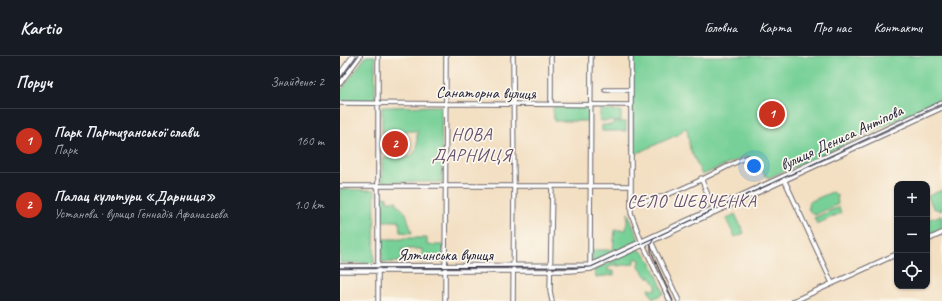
<!DOCTYPE html>
<html lang="uk">
<head>
<meta charset="utf-8">
<style>
	:root { --surface:#171b24; --page:#20242c; --text:#f1f3f6; --muted:#9ea1a6; --line:#363941; --accent:#c8321e }
	body { margin:0; font-family:Caveat,sans-serif; background:var(--page); color:var(--text) }
	.controls { position:absolute; right:12px; bottom:12px; display:grid; overflow:hidden; border-radius:8px; box-shadow:0 1px 3px #0004 }
	.controls button { width:36px; height:36px; display:grid; place-items:center; padding:0; border:0; border-bottom:1px solid var(--line); background:var(--surface); color:var(--text); font:20px sans-serif }
	.you { position:absolute; left:414px; top:110px; width:14px; height:14px; margin:-10px; border:3px solid #fff; border-radius:50%; background:#1a73e8; box-shadow:0 0 0 6px #1a73e833 }
	.badge { display:grid; place-items:center; width:26px; height:26px; border-radius:50%; background:var(--accent); color:#fff; font-size:13px; font-weight:700 }
	.pin { position:absolute; translate:-50% -50%; border:2px solid #fff; box-shadow:0 1px 4px #0006 }
	.list { margin:0; padding:0; list-style:none }
	h2 { display:flex; justify-content:space-between; align-items:center; height:52px; margin:0; padding:0 16px; font-size:17px }
	h2 small { font-size:13px; font-weight:400; color:var(--muted) }
	.list li { display:grid; grid-template-columns:26px 1fr auto; gap:12px; align-items:center; box-sizing:border-box; height:64px; padding:0 16px; border-top:1px solid var(--line) }
	.list b { display:block; font-size:15px; white-space:nowrap }
	.list p { margin:0; font-size:13px; white-space:nowrap; color:var(--muted) }
	.list em { font-size:13px; font-style:normal; color:var(--muted) }
	.icon { flex:none; width:22px; height:22px; fill:none; stroke:currentColor; stroke-width:2; stroke-linecap:round; stroke-linejoin:round }
	.map { position:relative; flex:none; width:602px; height:245px; overflow:hidden }
	header { display:flex; align-items:center; gap:24px; box-sizing:border-box; height:56px; padding:0 20px; background:var(--surface); border-bottom:1px solid var(--line) }
	header strong { font-size:19px }
	nav { display:flex; gap:22px; margin-inline-start:auto; font-size:14px }
	main { display:flex }
	aside { flex:1; background:var(--surface) }
	.map>svg:first-child { display:block }
	.green { fill:#77d097; stroke:#4c7969 }
	.lines { fill:none; stroke-linecap:round; stroke-linejoin:round }
	.minor-casing { stroke:#6b646a; stroke-width:5.5 }
	.major-casing { stroke:#6b646a; stroke-width:6 }
	.minor { stroke:#fff; stroke-width:3.5 }
	.major { stroke:#fff; stroke-width:4 }
	.tram { stroke:#22223b; stroke-width:1 }
	.labels { text-anchor:middle; stroke-width:3.5; stroke-linejoin:round; paint-order:stroke }
	.street-label { font-size:16px; fill:#22223b; stroke:#fbf7ec }
	.neighbourhood-label { font-size:17px; letter-spacing:1px; fill:#654d6c; stroke:#fbf7ec }
	.quarter-label { font-size:18px; letter-spacing:1px; fill:#654d6c; stroke:#fbf7ec }
</style>
</head>
<body>
<header>
<strong>Kartio</strong>
<nav><a>Головна</a><a>Карта</a><a>Про нас</a><a>Контакти</a></nav>
</header>
<main>
<aside>
<h2>Поруч<small>Знайдено: 2</small></h2>
<ul class="list">
<li><span class="badge">1</span><div><b>Парк Партизанської слави</b><p>Парк</p></div><em>160 m</em></li>
<li><span class="badge">2</span><div><b>Палац культури «Дарниця»</b><p>Установа · вулиця Геннадія Афанасьєва</p></div><em>1.0 km</em></li>
</ul>
</aside>
<div class="map">
<svg width="602" height="245" viewBox="0 0 602 245">
	<rect width="100%" height="100%" fill="#fbf7ec"/>
	<filter id="ink" filterUnits="userSpaceOnUse"><feTurbulence type="fractalNoise" baseFrequency=".025" numOctaves="2"/><feDisplacementMap in="SourceGraphic" scale="8" xChannelSelector="R" yChannelSelector="G"/><feConvolveMatrix kernelMatrix="1 2 1 2 8 2 1 2 1" color-interpolation-filters="sRGB"/></filter>
	<filter id="wash" filterUnits="userSpaceOnUse"><feTurbulence type="fractalNoise" baseFrequency=".012" numOctaves="4" result="noise"/><feDisplacementMap in="SourceGraphic" scale="16" xChannelSelector="R" yChannelSelector="G"/><feGaussianBlur stdDeviation="0.9" result="paint"/><feColorMatrix in="noise" values="0 0 0 0 0 0 0 0 0 0 0 0 0 0 0 0 0 1.4 0 .05"/><feComposite in="paint" operator="in"/></filter>
	<g filter="url(#wash)">
		<rect width="100%" height="100%" fill="#f3dfc2"/>
		<path class="green" d="M26 0H35V44L0 45V36Z
			M292 0H602V43L471 104 428 122 407 100 362 119 350 93 347 73 345 72 339 78 293 99Z
			M101 50 102 126H42V102L71 101 77 93V75H49V77H42V51Z
			M213 51H248V65H214Z
			M260 54 281 55V65H260Z
			M273 66H286V75H262V69H272Z
			M0 133 35 134 34 207H0Z
			M602 134V155L593 152 588 140Z
			M492 136 497 139 498 148 475 159C469 156 467 153 469 146Z
			M42 141H47V145H57V148L66 157 72 177 60 176 59 165H42Z
			M499 151 501 157 477 168 474 162Z
			M288 157 299 184 252 207V194H273L275 174H286Z
			M395 158 404 177 395 181 386 163Z
			M602 159V172L587 179V164Z
			M63 182H87V189H104V205L82 206V193H62L61 206H42V183H62Z
			M296 194C309 192 319 226 324 237L313 243 308 233 316 234V229L310 221H307L299 210 300 204 296 202 293 208 277 210V207L268 212V215H274V219L256 221 254 214Z"/>
	</g>
	<g filter="url(#ink)">
		<g class="lines">
			<g class="minor-casing">
				<path id="minor" d="M38 0V245
					M211 0V48
					M291 0V157L301 184 330 245
					M265 34H291
					M0 47 291 49
					M361 122 374 154
					M444 123 492 227
					M0 130H290
					M212 130 210 235 212 245
					M291 147C323 147 376 115 407 101
					M311 185 339 245
					M0 210 250 209 602 47
					M250 210 251 0
					M0 215H230L251 213 602 52
					M105 245 106 0
					M173 245 174 127 173 0"/>
			</g>
			<g class="major-casing">
				<path id="major" d="M0 18 13 0
					M0 27 20 0
					M587 184 602 177
					M454 245 557 198"/>
			</g>
			<use href="#minor" class="minor"/>
			<use href="#major" class="major"/>
			<path class="tram" d="M0 24 18 0
				M314 182 311 188V195L333 245
				M0 212 251 211 602 48"/>
		</g>
	</g>
	<g class="labels">
		<g class="street-label">
			<text transform="translate(146 36) rotate(1)" y="6">Санаторна вулиця</text>
			<text transform="translate(501 81) rotate(-25)" y="6">вулиця Дениса Антіпова</text>
			<text x="105" y="204">Ялтинська вулиця</text>
		</g>
		<g class="neighbourhood-label">
			<text x="352" y="151">СЕЛО ШЕВЧЕНКА</text>
		</g>
		<g class="quarter-label">
			<text x="132" y="84">НОВА<tspan x="132" dy="21">ДАРНИЦЯ</tspan></text>
		</g>
	</g>
</svg>
<div class="controls">
<button>+</button>
<button>−</button>
<button><svg class="icon" aria-label="locate" viewBox="0 0 24 24"><circle cx="12" cy="12" r="6"/><path d="M12 2v4M12 18v4M2 12h4M18 12h4"/></svg></button>
</div>
<div class="you"></div>
<div class="pin badge" style="left:432px;top:58px">1</div>
<div class="pin badge" style="left:55px;top:88px">2</div>
</div>
</main>
</body>
</html>
